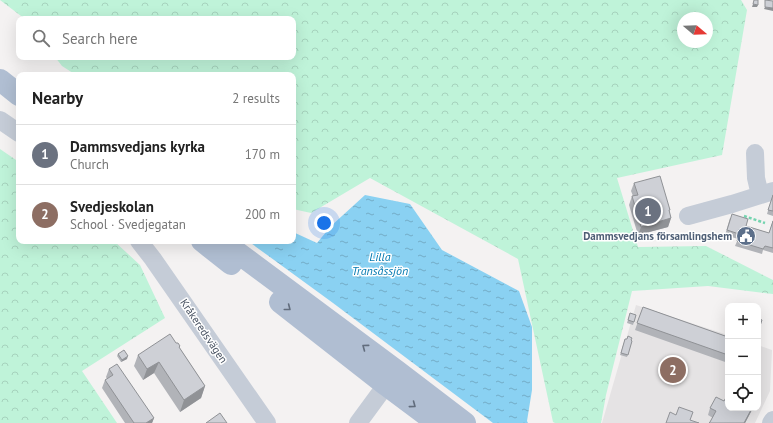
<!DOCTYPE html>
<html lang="en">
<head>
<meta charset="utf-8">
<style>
	:root { --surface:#fff; --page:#f6f6f6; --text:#222; --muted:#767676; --line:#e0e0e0; --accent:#0f766e }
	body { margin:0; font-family:"PT Sans",sans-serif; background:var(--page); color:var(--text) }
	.controls { position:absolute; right:12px; bottom:12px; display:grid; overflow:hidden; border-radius:8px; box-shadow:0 4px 16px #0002 }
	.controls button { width:36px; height:36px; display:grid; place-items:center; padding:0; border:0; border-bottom:1px solid var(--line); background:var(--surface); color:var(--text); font:20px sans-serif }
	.compass { position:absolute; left:677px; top:12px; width:36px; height:36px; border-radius:50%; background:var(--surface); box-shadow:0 4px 16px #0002; rotate:109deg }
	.you { position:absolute; left:324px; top:223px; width:14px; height:14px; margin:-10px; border:3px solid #fff; border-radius:50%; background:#1a73e8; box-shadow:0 0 0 6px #1a73e833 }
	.badge { display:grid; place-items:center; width:26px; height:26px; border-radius:50%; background:var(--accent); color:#fff; font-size:13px; font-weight:700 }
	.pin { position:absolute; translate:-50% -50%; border:2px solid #fff; box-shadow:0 1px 4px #0006 }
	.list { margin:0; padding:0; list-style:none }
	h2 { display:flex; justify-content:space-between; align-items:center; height:52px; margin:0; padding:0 16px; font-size:17px }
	h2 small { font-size:13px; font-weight:400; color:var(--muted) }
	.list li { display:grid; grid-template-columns:26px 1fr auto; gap:12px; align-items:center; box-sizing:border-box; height:60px; padding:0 16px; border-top:1px solid var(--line) }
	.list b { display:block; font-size:15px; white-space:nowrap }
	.list p { margin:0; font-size:13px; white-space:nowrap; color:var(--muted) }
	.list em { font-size:13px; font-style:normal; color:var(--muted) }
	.icon { flex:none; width:22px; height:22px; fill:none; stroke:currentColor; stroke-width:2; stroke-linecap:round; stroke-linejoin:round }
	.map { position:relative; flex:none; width:773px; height:423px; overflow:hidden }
	.search { position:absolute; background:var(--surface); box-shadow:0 4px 16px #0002; left:16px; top:16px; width:280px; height:44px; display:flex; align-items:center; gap:10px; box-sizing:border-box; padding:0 14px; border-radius:8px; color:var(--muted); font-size:15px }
	.panel { position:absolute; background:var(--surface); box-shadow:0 4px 16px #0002; left:16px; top:72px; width:280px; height:172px; border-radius:8px }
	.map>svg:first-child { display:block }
	.education { fill:#e5e3e4 }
	.forest { fill:url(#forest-crowns); fill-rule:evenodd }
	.water { fill:url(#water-ripples) }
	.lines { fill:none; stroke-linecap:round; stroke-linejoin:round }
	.path { stroke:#74d4af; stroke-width:2.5; stroke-dasharray:3 2; stroke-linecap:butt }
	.minor { stroke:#c5ccd7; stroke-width:18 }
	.major { stroke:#b0bed2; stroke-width:22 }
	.wall { fill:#b1b3b8 }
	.shaded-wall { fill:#909296 }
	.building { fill:#ced0d6; stroke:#909296 }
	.oneway { stroke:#626d7d }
	.labels { text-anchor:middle; stroke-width:3; stroke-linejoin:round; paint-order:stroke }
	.service-label { font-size:11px; font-weight:bold; fill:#4e5e75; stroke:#fff; text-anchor:end }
	.street-label { font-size:11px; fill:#485261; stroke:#fff }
	.water-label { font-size:12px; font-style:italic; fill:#047ab1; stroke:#fff }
</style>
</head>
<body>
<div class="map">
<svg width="773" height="423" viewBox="0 0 773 423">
	<defs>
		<pattern id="forest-crowns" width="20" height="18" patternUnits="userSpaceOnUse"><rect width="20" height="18" fill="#bff3d9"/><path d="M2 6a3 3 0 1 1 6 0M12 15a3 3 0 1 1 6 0" fill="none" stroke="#a6d2bd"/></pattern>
		<pattern id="water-ripples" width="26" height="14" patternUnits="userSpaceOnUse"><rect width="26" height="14" fill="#8ad1f2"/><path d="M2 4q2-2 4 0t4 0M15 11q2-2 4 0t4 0" fill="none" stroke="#73acc7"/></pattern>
	</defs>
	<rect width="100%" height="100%" fill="#f4f2f2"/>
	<path class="education" d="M636 305 728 335V408H758V345L772 350 770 391 755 423H602Z"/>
	<path class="forest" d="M0 0H741L747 10 722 155 617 178 638 247 706 246 773 280V294L708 286 632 291 606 395 601 423H555L553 422 518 259 370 178 311 213 293 209V75H76L62 66 55 57H293V19H25ZM683 18H707V42H683Z
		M0 149 19 162V241H114L140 265 165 318 82 371 117 423H0Z"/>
	<path class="water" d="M365 195 410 204 442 250 519 291 532 327V390L527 421 528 423H493L333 303 248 241H293V232L317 243 331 226Z"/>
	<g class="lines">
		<path class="path" d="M744 216 765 223"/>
		<path class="minor" d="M0 120 19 133
			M755 153 756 178 760 195
			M688 216 732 204 773 191
			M139 241 153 259 267 423
			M358 423 394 374
			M771 423 773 420"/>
		<path class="major" d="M0 80 19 95
			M202 241 231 264
			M222 241 397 371 465 423
			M280 302 386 385 437 423"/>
	</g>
	<path class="wall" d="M634 183 669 211 671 218 668 227 638 235 629 205 632 196H633L631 191Z
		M773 194V216L767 214Z
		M730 218 746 226 769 233 773 220V253L763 250 762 254 735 246 738 239 725 235Z
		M643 307 728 337V363L635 330Z
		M630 313 636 315 633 325 627 323Z
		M625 339 632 341 627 357 620 355Z
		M179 347 205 386 201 398 180 412 154 373 143 380 134 366 138 355Z
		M118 354 127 359 121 362 117 356Z
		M109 369 154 418 152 423H125L102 388 105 380 107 379 106 377Z
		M710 408H753L745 423 710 422 713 418 708 415Z"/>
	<path class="shaded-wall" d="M753 4 758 5 757 7H752Z
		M765 7 773 8V11L764 9Z
		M671 218 668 227 638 235 641 227Z
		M128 356 127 359 121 362 122 360Z
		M159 362 154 373 143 380 147 369Z
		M205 386 201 398 180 412 184 400Z
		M752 408H753L745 423H744Z
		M154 418 152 423H146Z"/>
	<path class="building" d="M754 0H758V5L753 4Z
		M765 0 773 1V8L765 7Z
		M660 176 670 210H669L671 218 641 227 632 196 638 195 634 183Z
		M773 195V211L768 210Z
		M732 214 748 219 746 226 769 233 773 221V248L765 246 763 249 737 241 739 234 727 230Z
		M643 307 728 337V355L637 323Z
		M630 313 636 315 634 322 628 320Z
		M758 318 762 320 758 332Z
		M170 334 176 343H178L180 346 179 347 205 386 184 400 159 362 147 369 138 355Z
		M628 336 632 338 631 340 632 341 628 355 621 353 625 339H627Z
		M124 350 128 356 122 360 118 354Z
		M117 364 154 418 146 423H134L105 380 113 375 109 369Z
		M728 394V408H752L744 423H709L710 422 716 411 710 408 716 397 724 401Z
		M679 407 693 412 690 420 699 423H666L670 412 676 415Z
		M220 413 227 423H206Z"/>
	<defs><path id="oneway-chevron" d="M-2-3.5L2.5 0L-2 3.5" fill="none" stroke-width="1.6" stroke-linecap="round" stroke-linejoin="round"/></defs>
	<g class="oneway">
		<use href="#oneway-chevron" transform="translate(288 308) rotate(38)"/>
		<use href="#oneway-chevron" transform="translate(365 347) rotate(-143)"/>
		<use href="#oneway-chevron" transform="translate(413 405) rotate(37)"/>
	</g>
	<defs>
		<g id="civic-disc" transform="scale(1)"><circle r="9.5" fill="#5c6f8a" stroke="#fff"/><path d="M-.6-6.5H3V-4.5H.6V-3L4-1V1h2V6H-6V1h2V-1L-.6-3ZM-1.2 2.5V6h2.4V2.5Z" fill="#fff"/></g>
	</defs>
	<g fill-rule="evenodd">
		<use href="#civic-disc" x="746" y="236"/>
	</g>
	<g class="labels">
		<g class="service-label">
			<text x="732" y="240">Dammsvedjans församlingshem</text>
		</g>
		<g class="street-label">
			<text transform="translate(204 331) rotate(56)" y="4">Kråkeredsvägen</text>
		</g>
		<g class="water-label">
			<text x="380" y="261">Lilla<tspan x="380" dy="14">Transåssjön</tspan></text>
		</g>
	</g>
</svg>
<div class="controls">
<button>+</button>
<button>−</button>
<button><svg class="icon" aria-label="locate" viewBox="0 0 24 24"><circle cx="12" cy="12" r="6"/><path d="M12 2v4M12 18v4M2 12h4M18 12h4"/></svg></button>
</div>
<svg class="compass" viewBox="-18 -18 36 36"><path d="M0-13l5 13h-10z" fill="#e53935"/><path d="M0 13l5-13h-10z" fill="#767676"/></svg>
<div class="you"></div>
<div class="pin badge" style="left:648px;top:211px;background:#6b7280">1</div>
<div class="pin badge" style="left:673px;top:370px;background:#8d6e63">2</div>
<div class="search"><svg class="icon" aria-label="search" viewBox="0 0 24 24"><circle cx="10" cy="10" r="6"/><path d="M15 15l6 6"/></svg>Search here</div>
<section class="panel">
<h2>Nearby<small>2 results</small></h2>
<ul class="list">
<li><span class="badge" style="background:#6b7280">1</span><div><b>Dammsvedjans kyrka</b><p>Church</p></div><em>170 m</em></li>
<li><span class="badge" style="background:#8d6e63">2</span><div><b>Svedjeskolan</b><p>School · Svedjegatan</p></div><em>200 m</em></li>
</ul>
</section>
</div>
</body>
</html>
